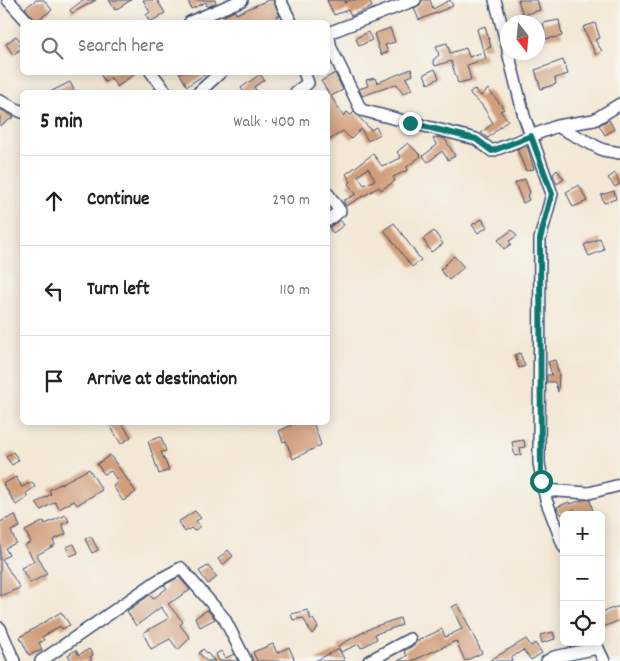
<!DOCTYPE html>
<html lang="en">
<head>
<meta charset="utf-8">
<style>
	:root { --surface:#fff; --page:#f6f6f6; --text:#222; --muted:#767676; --line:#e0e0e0 }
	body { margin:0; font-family:Dekko,sans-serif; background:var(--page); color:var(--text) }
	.controls { position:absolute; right:15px; bottom:15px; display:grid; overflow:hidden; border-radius:8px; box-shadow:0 2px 12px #0003 }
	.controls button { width:45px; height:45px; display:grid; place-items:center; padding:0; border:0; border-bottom:1px solid var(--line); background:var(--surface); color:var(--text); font:25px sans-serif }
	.compass { position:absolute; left:500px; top:15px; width:45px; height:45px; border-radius:50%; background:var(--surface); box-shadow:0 2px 12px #0003; rotate:164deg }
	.stop { position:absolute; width:15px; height:15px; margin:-11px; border:4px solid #0f766e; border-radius:50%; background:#fff }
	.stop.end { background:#0f766e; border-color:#fff; box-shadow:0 1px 5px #0008 }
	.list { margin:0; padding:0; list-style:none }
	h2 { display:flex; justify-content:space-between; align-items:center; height:65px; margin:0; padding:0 20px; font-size:21px }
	h2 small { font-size:16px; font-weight:400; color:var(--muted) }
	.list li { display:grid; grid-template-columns:32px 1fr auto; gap:15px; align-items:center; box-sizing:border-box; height:90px; padding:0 20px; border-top:1px solid var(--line) }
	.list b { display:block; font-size:19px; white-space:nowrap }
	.list em { font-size:16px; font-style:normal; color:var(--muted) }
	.icon { flex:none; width:28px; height:28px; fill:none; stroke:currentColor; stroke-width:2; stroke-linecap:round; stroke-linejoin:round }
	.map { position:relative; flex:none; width:620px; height:661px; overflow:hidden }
	.search { position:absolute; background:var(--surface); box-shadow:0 2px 12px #0003; left:20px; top:20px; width:310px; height:55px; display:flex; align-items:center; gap:12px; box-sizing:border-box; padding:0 18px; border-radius:8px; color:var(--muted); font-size:19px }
	.panel { position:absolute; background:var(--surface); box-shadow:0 2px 12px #0003; left:20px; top:90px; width:310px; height:335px; border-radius:8px }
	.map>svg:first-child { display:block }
	.building { fill:#d19e7a; fill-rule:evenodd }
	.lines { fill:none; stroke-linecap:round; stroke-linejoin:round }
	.minor-casing { stroke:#3b4b70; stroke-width:14 }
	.minor { stroke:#fff; stroke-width:11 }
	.route { stroke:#0f766e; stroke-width:6 }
</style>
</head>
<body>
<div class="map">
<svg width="620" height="661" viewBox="0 0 620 661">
	<rect width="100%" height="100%" fill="#f6f6f2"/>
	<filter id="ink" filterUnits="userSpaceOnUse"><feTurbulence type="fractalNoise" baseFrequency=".02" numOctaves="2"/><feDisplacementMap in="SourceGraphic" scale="10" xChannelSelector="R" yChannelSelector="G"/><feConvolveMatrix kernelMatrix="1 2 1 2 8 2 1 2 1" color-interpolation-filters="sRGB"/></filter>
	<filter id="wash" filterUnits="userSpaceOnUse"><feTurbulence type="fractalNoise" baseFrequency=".0096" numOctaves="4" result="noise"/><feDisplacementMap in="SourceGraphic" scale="20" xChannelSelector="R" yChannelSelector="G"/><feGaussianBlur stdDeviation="1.12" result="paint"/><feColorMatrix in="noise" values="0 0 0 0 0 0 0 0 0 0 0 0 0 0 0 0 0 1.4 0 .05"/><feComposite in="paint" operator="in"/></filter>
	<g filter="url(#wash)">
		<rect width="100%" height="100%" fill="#f3e8d5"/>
		<g id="blocks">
			<path class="building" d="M36 0H44L52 10 35 22 25 8Z
				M83 0H96L72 13 70 10Z
				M109 0H131L115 10Z
				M143 0H157L165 13 150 22 146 15 150 12Z
				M188 0H215L216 3 207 7 206 2 191 9Z
				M268 0H273L280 16H277L280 22H226L224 16 235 11 236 14Z
				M327 0H346L344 3 350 0H369L372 7 351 16 348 10 334 15Z
				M422 0H430L433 9 450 0 453 6 419 20 414 8 420 5Z
				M518 0H537L540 10 523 15Z
				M559 20 562 36 546 39 543 23Z
				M595 23 600 38 595 40 602 51 596 55 583 27Z
				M485 26 491 47 483 50 477 29Z
				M390 28 395 42 385 45 388 52 381 55 374 34Z
				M368 32 372 40 359 46 356 38Z
				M16 36 22 43 19 45 22 48 13 55 6 44Z
				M447 43 450 53 466 48 469 57 484 52 486 59 467 65 471 80 458 83 451 61 435 66 433 60 439 55 436 46Z
				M563 60 568 74 555 78 556 84 541 89 535 70Z
				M411 69 413 75 406 78 412 89 403 94 397 84 362 96 359 89 368 86 366 80 375 78 377 83Z
				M435 69 439 78 428 84 424 74Z
				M105 72H137L117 87 111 78 105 82 101 75Z
				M179 72H209L187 86Z
				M335 73 343 90 331 96 343 116 347 112 351 115 354 112 371 130 376 127 380 134 368 141 361 129 351 139 343 131 328 141V92L321 81Z
				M260 74 264 80 254 87 257 92H244L241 88Z
				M70 82 75 92H50Z
				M474 89 481 96 488 89 504 109 500 111 508 120 488 138 481 133 493 123 482 105 469 93Z
				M0 109 14 117 0 126Z
				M609 120 614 129 605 135 599 125Z
				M436 137 445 139 455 156 448 160 442 151 428 162 423 156 437 145 433 139Z
				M408 143 421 156 407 167 408 170 393 177 395 181 381 190 379 187 346 206 343 201 356 194 348 184 351 182 346 174 373 154 382 166 401 158 397 152ZM368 168 375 180 364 185 358 176Z
				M527 146 534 169 526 171 517 149Z
				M557 170 564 179 557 184 553 174Z
				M615 173 620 184 615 187 608 178Z
				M525 179 530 193 527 195 529 200 523 203 515 183Z
				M579 185 587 201 573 207 566 192Z
				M614 191 616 199 604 203 601 195Z
				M482 219 487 227 478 233 472 225Z
				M340 220 344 225 333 233 329 227Z
				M394 223 421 260 412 267 384 230Z
				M512 230 517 236 509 241 511 244 504 249 498 240Z
				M434 231 443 244 431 252 423 239Z
				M600 238 604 250 589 256 584 245Z
				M454 256 464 267 449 280 440 270Z
				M520 353 525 366 519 368 515 355Z
				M555 360 559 374 558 392 555 382H547V375H552L548 362Z
				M108 422H121L131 437 121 444Z
				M298 422H313L321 445 293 459 286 441 283 442 279 431Z
				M161 437 166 451 161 452 169 470 159 474 148 441Z
				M524 440 525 447 520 448 521 455 515 456 512 442Z
				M13 452 19 460 12 465 6 457Z
				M110 455 136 492 123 501 113 486 118 482 111 471 104 474 97 464Z
				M89 469 102 490 77 505 74 501 59 509 55 502 41 510 36 503 51 494 49 490Z
				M16 477 22 487 32 482 35 487 26 493 28 497 16 505 3 484Z
				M583 500H590L593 512 577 515 575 509 562 515 561 513H559L557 507 569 502 570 504Z
				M195 511 201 518 196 521 200 526 194 531 191 528 185 532 178 522Z
				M15 515 20 527 11 531 16 543 5 548 9 555 2 559 20 588 0 596V522Z
				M66 515 69 521 62 524 66 534 53 540 55 545 37 555 47 574 30 583 21 568 34 561 25 545 31 542 25 531 44 521 45 524Z
				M91 536 98 550 92 553 85 539Z
				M74 544 78 553 70 556 66 547Z
				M228 550 233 556 223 565 218 559Z
				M208 566 217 577 208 584 199 571Z
				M179 577 190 590 168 604 183 622 180 625 190 638 178 650 170 639 151 649 143 633 169 618 161 607 136 626 127 611 150 595 153 599 167 588 164 585Z
				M458 604 482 653 465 661 456 641 412 661H398L407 656 404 651 414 645 417 641 442 629 445 637 462 629 452 607Z
				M620 606V620L603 627 601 612Z
				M207 610 215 619 200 627 195 618Z
				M308 610 311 620 313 619 318 627 312 634 303 618 293 620 291 614Z
				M61 612 70 625 62 629 60 626 42 637 44 640 39 643 42 650 29 655 20 637Z
				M400 618 402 625 375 634 377 639 361 648 359 644 341 652 338 646 373 627Z
				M553 632 555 639 542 643 540 635Z
				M526 639 531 646 535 643 542 653 531 660 523 650 511 658 512 661H489Z
				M273 644 277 653 289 647 295 661H257L253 652Z
				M89 649 93 655 90 657 92 661H69L71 660 68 655 76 650 79 655Z
				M203 649 215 661H206L199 653Z
				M339 649 345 661H315Z
				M221 651 226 658 234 654 238 661H219L216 654Z"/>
		</g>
	</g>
	<g filter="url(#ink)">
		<use href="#blocks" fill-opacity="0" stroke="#3b4b70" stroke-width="1"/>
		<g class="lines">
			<g class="minor-casing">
				<path id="minor" d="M8 0 28 22
					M280 0 291 22
					M415 0 328 33 331 48 361 110 476 139 492 151 557 126 603 150 620 153
					M495 0 508 49
					M190 22 242 0
					M508 52 524 116 552 194 540 239 539 463 546 500 564 547
					M151 72 166 92
					M199 92 221 72
					M296 92 308 83 304 72
					M0 101 22 112
					M557 126 594 120 620 104
					M328 194 340 211 328 220
					M543 490 589 493 620 485
					M0 628 14 661
					M595 642 604 661
					M41 661 157 581 181 568 224 618 246 661
					M369 661 410 639
					M547 661 554 657 598 648"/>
			</g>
			<use href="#minor" class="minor"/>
		</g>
	</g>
	<g class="lines" filter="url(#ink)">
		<path class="route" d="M410 123 476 139 492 151 531 136 552 194 540 239 541 481"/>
	</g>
</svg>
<div class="controls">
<button>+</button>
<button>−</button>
<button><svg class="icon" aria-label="locate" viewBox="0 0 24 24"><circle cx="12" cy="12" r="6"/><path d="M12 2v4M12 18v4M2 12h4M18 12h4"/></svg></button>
</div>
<svg class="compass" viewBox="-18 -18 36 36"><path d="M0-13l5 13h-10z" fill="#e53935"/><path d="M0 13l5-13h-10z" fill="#767676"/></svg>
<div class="stop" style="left:541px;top:481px"></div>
<div class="stop end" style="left:410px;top:123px"></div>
<div class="search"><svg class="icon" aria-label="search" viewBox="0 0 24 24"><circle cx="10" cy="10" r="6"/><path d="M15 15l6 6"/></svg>Search here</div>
<section class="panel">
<h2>5 min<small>Walk · 400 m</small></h2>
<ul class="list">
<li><svg class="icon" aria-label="ahead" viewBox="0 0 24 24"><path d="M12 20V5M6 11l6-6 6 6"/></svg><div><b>Continue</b></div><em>290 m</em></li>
<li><svg class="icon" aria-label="left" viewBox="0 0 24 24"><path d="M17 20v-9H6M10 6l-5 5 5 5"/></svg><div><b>Turn left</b></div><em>110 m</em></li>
<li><svg class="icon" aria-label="arrive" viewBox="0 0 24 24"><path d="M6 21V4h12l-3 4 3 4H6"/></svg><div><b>Arrive at destination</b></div></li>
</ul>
</section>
</div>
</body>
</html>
